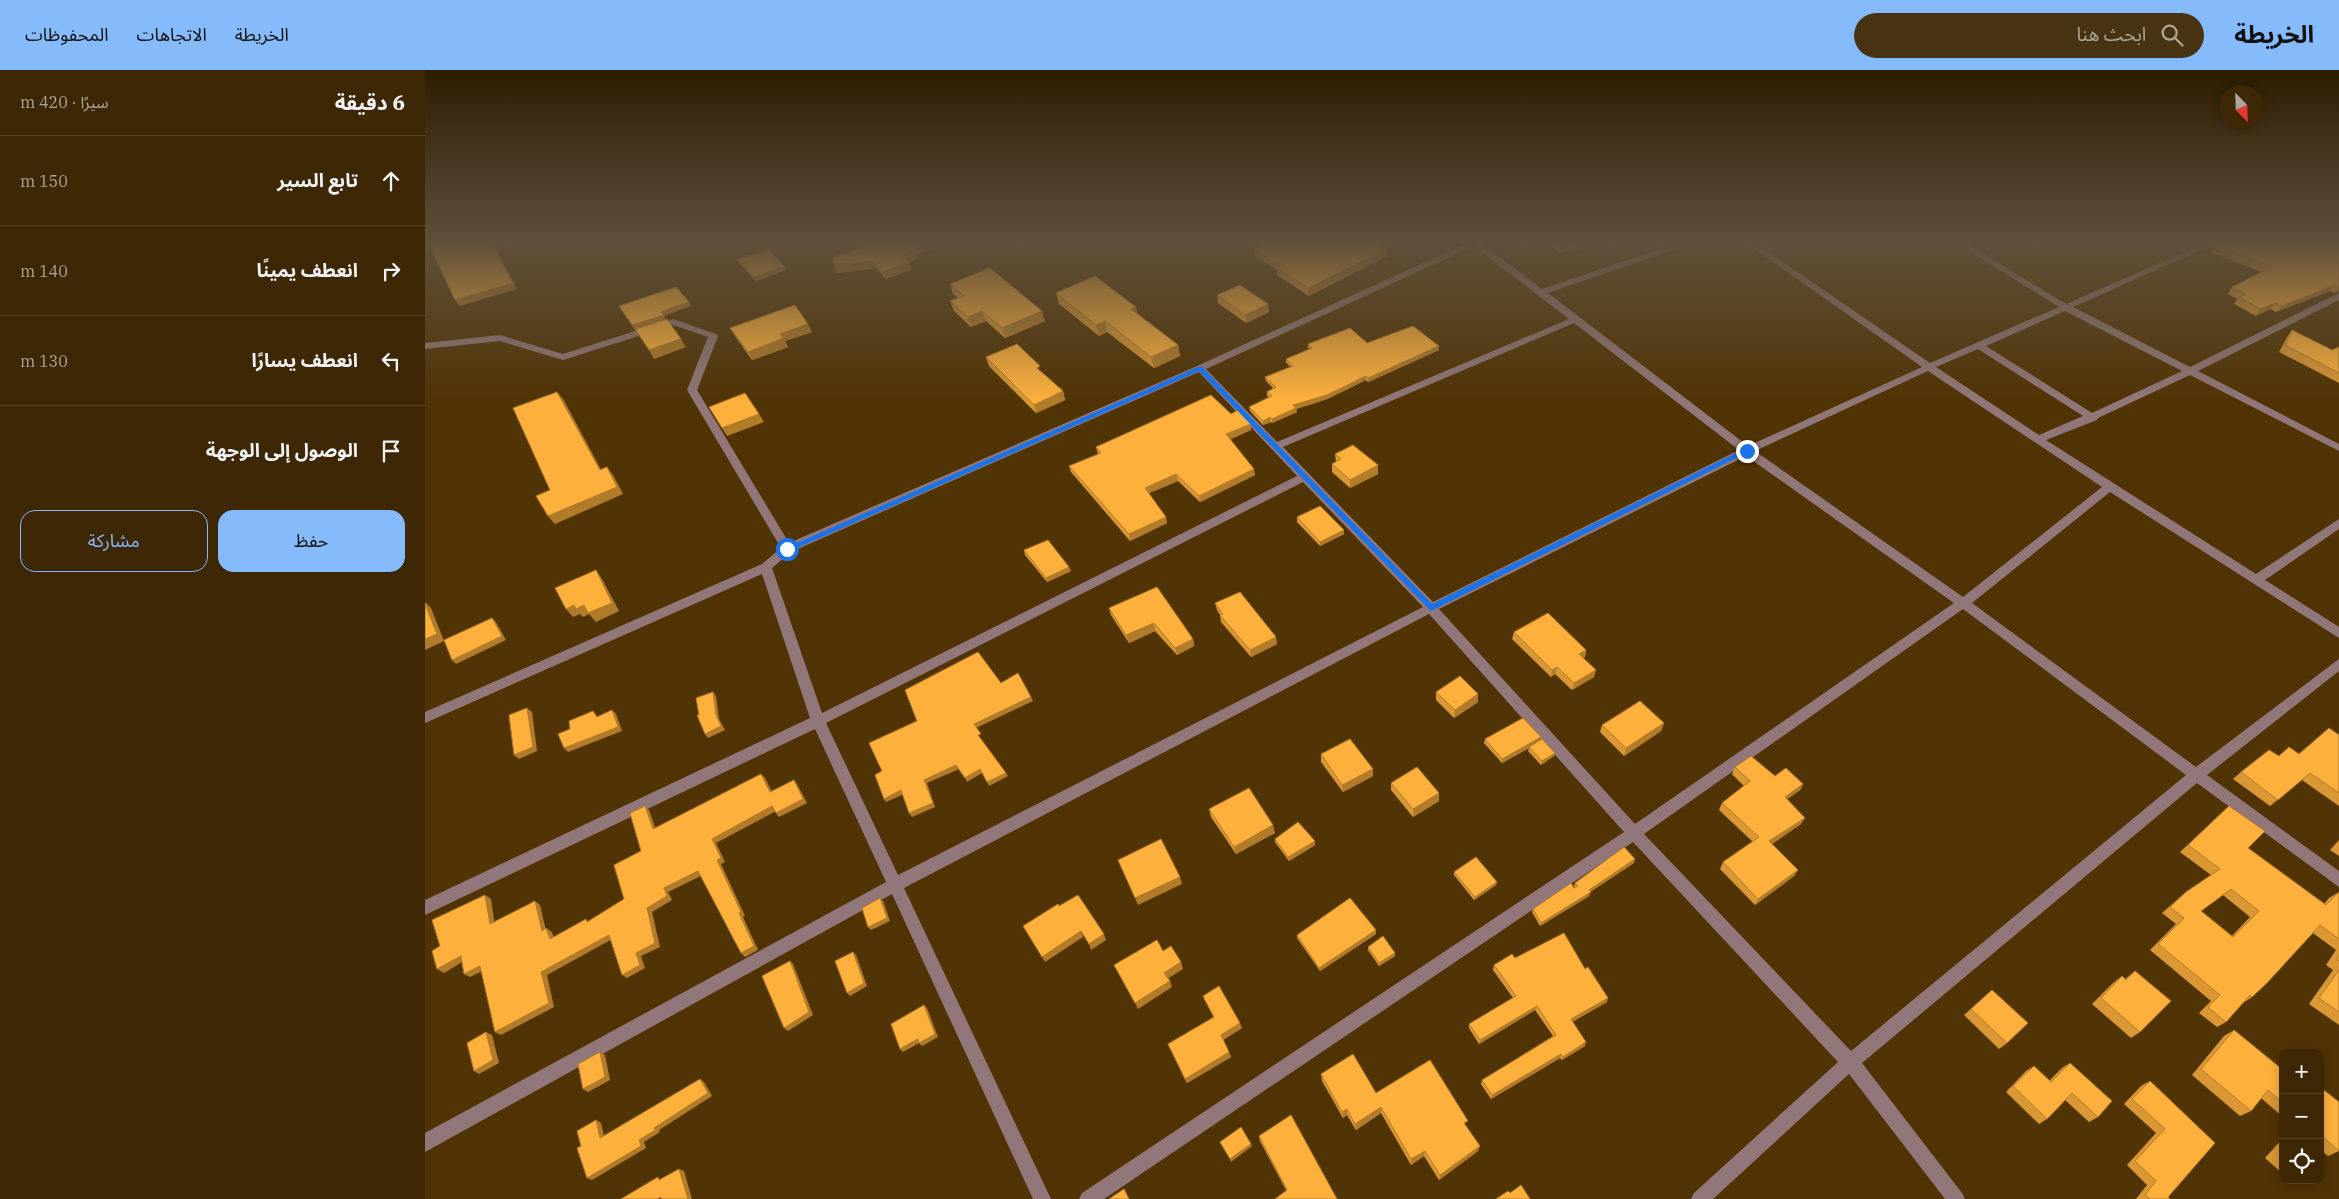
<!DOCTYPE html>
<html lang="ar">
<head>
<meta charset="utf-8">
<style>
	:root { --surface:#3d2704; --page:#483313; --text:#f1f3f6; --muted:#ada59a; --line:#564426; --accent:#85bbfb }
	body { margin:0; font-family:"IBM Plex Serif","Noto Sans Arabic",serif; background:var(--page); color:var(--text); direction:rtl }
	.controls { position:absolute; right:15px; bottom:15px; display:grid; overflow:hidden; border-radius:10px; box-shadow:0 2px 12px #0003 }
	.controls button { width:45px; height:45px; display:grid; place-items:center; padding:0; border:0; border-bottom:1px solid var(--line); background:var(--surface); color:var(--text); font:25px sans-serif }
	.compass { position:absolute; left:1794px; top:15px; width:45px; height:45px; border-radius:50%; background:var(--surface); box-shadow:0 2px 12px #0003; rotate:157deg }
	.stop { position:absolute; width:15px; height:15px; margin:-11px; border:4px solid #1a73e8; border-radius:50%; background:#fff }
	.stop.end { background:#1a73e8; border-color:#fff; box-shadow:0 1px 5px #0008 }
	.list { margin:0; padding:0; list-style:none }
	h2 { display:flex; justify-content:space-between; align-items:center; height:65px; margin:0; padding:0 20px; font-size:21px }
	h2 small { font-size:16px; font-weight:400; color:var(--muted) }
	.list li { display:grid; grid-template-columns:32px 1fr auto; gap:15px; align-items:center; box-sizing:border-box; height:90px; padding:0 20px; border-top:1px solid var(--line) }
	.list b { display:block; font-size:19px; white-space:nowrap }
	.list em { font-size:16px; font-style:normal; color:var(--muted) }
	.actions { display:flex; gap:10px; padding:15px 20px }
	.actions a { flex:1; padding:11px 0; border:1px solid var(--accent); border-radius:15px; text-align:center; font-size:18px; color:var(--accent) }
	.actions .main { background:var(--accent); color:#111 }
	.icon { flex:none; width:28px; height:28px; fill:none; stroke:currentColor; stroke-width:2; stroke-linecap:round; stroke-linejoin:round }
	.map { position:relative; flex:none; width:1914px; height:1129px; overflow:hidden; direction:ltr }
	header { display:flex; align-items:center; gap:30px; box-sizing:border-box; height:70px; padding:0 25px; background:var(--accent); color:#111 }
	header strong { font-size:24px }
	nav { display:flex; gap:28px; margin-inline-start:auto; font-size:18px }
	.search { width:350px; height:45px; background:var(--page); display:flex; align-items:center; gap:12px; box-sizing:border-box; padding:0 18px; border-radius:28px; color:var(--muted); font-size:19px }
	main { display:flex }
	aside { flex:1; background:var(--surface) }
	.map>svg:first-child { display:block }
	.lines { fill:none; stroke-linecap:round; stroke-linejoin:round }
	.minor { fill:#917779; fill-rule:evenodd }
	.wall { fill:#da9734; fill-rule:evenodd }
	.shaded-wall { fill:#b17b2a }
	.building { fill:#fdb03c; stroke:#b17b2a; fill-rule:evenodd }
	.route { fill:#1a73e8 }
</style>
</head>
<body>
<header>
<strong>الخريطة</strong>
<div class="search"><svg class="icon" aria-label="search" viewBox="0 0 24 24"><circle cx="10" cy="10" r="6"/><path d="M15 15l6 6"/></svg>ابحث هنا</div>
<nav><a>الخريطة</a><a>الاتجاهات</a><a>المحفوظات</a></nav>
</header>
<main>
<div class="map">
<svg width="1914" height="1129" viewBox="0 0 1914 1129">
	<rect width="100%" height="100%" fill="#513405"/>
	<g class="lines">
		<path class="minor" d="M1042 173H1056L1117 219 1252 173H1264L1263 175 1123 223 1323 376 1497 297 1321 173H1330L1505 293 1634 237 1531 173H1541L1641 234 1781 173H1792L1648 237 1765 297 1914 223V230L1773 301 1914 374V381L1765 305 1673 348 1672 350 1621 370 1831 504 1914 449V459L1840 510 1914 557V568L1685 422 1547 533 1771 697 1914 589V601L1782 705 1914 801V817L1772 713 1437 993 1537 1123 1540 1129H1520L1424 1004 1288 1129H1266L1269 1123 1413 992 1208 772 679 1129H654L657 1123 1199 762 1004 544 479 818 626 1129H608L467 824 0 1082V1063L461 812 390 659 0 845V830L385 648 337 504 0 653V642L337 494 356 478 262 320 283 267 248 255 138 290 75 271 0 279V273L75 265 138 284 248 249 291 264 293 266 272 320 364 473 772 296ZM1049 176 1144 249 852 372 781 299ZM1640 241 1757 301 1667 343 1561 276ZM1149 253 1314 380 1008 532 858 377ZM1553 279 1658 346 1614 365 1511 297ZM1503 301 1677 417 1538 527 1330 381ZM774 302 872 406 397 643 347 498 366 482ZM1321 386 1529 533 1210 754 1014 539ZM878 412 998 537 473 805 401 653ZM1538 539 1761 705 1426 981 1219 764Z"/>
	</g>
	<path class="wall" d="M438 173H524L493 184 494 188 484 192 487 199 461 209 451 198 412 203 409 195 441 176Z
		M1122 173H1173L1148 181 1145 179 1135 183Z
		M1183 173H1197L1188 176Z
		M1914 173V221L1909 223 1905 221 1851 242 1845 239 1831 246 1809 234 1812 229 1803 224 1807 217 1837 202 1786 182 1791 175Z
		M828 178 962 179V186L884 226 852 205V200L829 185Z
		M312 189 359 196 361 200 331 211 314 193Z
		M525 214 620 251 580 268 561 251 546 257 529 241 525 231 533 228 528 224Z
		M631 223 711 237 712 243 753 275 755 286 729 298 682 262 674 266 634 234Z
		M792 225 843 234 844 242 821 253 793 233Z
		M305 258 387 262 360 271 363 277 327 290 310 266Z
		M1867 260 1907 280 1914 277V313L1854 282 1862 267Z
		M942 273 1014 276V280L943 312 941 310 902 329 871 339 872 342 847 353 846 352 838 355 825 341 824 337 844 327 842 326V322L848 318 841 311 840 307 866 297 861 293V289L885 279 883 278V274Z
		M561 287 617 303 638 321 640 330 611 343 564 296Z
		M806 344 826 354V360L805 369 830 405 775 432 753 411 724 423 742 453 705 471 646 402 644 396 673 384 671 377Z
		M910 384 953 395V404L925 418 907 402V394L911 392Z
		M872 447 919 464 895 476 872 452Z
		M599 480 646 501 622 512 600 485Z
		M732 517 768 569 769 576 752 585 730 561 704 573 686 545 684 538Z
		M790 533 852 574 826 587 796 552 795 545 792 540Z
		M1089 562 1161 580 1160 587 1158 588 1169 607 1147 620 1130 604 1126 607 1087 569Z
		M1011 622 1053 632 1029 648 1011 630Z
		M1239 653 1236 661 1199 686 1175 662 1177 655Z
		M1914 665V736L1877 710 1845 736 1808 709 1816 702 1854 686 1874 684Z
		M1060 669 1115 670 1130 683 1129 686 1116 695 1103 681 1104 678 1077 693 1059 673Z
		M896 684 948 706 918 722 896 692Z
		M1310 697 1350 706 1378 714 1375 720 1362 729 1376 754 1347 774 1373 800 1369 806 1330 835 1295 799 1298 792 1328 772 1294 740 1297 733 1319 716 1307 704Z
		M966 713 1014 723V731L988 747 966 720Z
		M1804 736 1823 778 1899 834 1904 828 1914 822V955L1884 934 1908 900 1901 895 1911 880 1888 863 1827 927 1818 933 1801 952 1792 957 1774 943 1786 931 1725 880 1751 854 1737 843 1761 822 1786 805 1755 782ZM1798 825 1825 847 1807 866 1776 841Z
		M784 739 850 763 811 784 786 747Z
		M850 769 890 775 864 791 850 772Z
		M1914 770V786L1905 780Z
		M1209 793 1165 822 1164 826 1115 856 1107 842 1108 839 1150 818 1149 816 1150 813Z
		M1029 802 1072 812 1071 815 1049 830 1029 805Z
		M951 864 895 901 872 868V865Z
		M943 877 970 886 954 896 943 880Z
		M1090 888 1160 899 1182 932 1147 952 1160 976 1137 990 1135 988 1066 1029 1056 1014 1057 1010 1128 966 1110 940 1054 974 1044 958V954L1088 928 1068 900 1069 895Z
		M1710 901 1715 962 1706 968 1667 934 1688 913 1697 906 1700 909Z
		M1567 920 1582 973 1574 979 1539 945Z
		M778 926 817 958 798 970 806 987 762 1013 743 974 789 948 780 931Z
		M1809 960 1858 1000V1047L1836 1028 1826 1041 1815 1046 1767 1005 1799 966Z
		M1645 993 1673 1047 1664 1052 1640 1030 1622 1049 1614 1054 1581 1022 1601 1001 1609 996 1624 1011 1637 998Z
		M896 1004 1041 1056 1053 1081 1014 1110 999 1086 986 1095 956 1043 931 1060 922 1045 918 1048 897 1011Z
		M1725 1011 1790 1073 1743 1127 1745 1129H1711L1722 1115 1702 1095 1731 1063 1699 1034 1716 1016Z
		M1895 1017 1914 1032V1081L1903 1086 1895 1079Z
		M834 1066 912 1129 861 1120 835 1071Z
		M1858 1068V1102L1857 1103 1840 1088Z"/>
	<path class="shaded-wall" d="M67 173H68L92 219 35 236 30 230Z
		M502 173H524L493 184 494 188 480 193 477 186 488 178Z
		M1144 173H1146L1145 179 1135 183 1136 176Z
		M1154 173H1173L1148 181 1149 174Z
		M1188 173H1197L1188 176Z
		M962 179V186L884 226 883 218Z
		M448 191 451 198 412 203 409 195Z
		M484 192 487 199 461 209 458 202Z
		M359 196 361 200 331 211 329 207Z
		M1910 215 1905 221 1851 242 1857 236Z
		M1914 217V221L1909 223Z
		M264 232 266 236 239 246 241 249 209 259 207 255 236 242Z
		M1850 233 1845 239 1831 246 1836 239Z
		M843 234 844 242 821 253 820 245Z
		M711 237 713 248 706 239Z
		M557 241 561 251 546 257 543 247Z
		M617 241 620 251 580 268 577 258Z
		M680 251 682 262 674 266 671 255Z
		M383 254 387 262 360 271 363 277 327 290 323 282 355 264Z
		M256 269 261 277 229 289 224 280Z
		M753 275 755 286 729 298 726 287Z
		M1014 276V280L943 312V308Z
		M941 306V310L902 329 871 339 872 342 847 353V349L868 335Z
		M638 321 640 330 611 343 609 335Z
		M132 322 138 329 180 407 175 400Z
		M334 344 339 352 302 366 297 358Z
		M845 347 846 352 838 355V351Z
		M826 354V360L802 371 801 364Z
		M953 395V404L925 418V410Z
		M182 397 188 405 198 424 130 454 123 446Z
		M829 399 830 405 775 432 774 426Z
		M751 404 753 411 722 424 720 418Z
		M741 447 742 453 705 471 704 464Z
		M919 460V464L895 476V472Z
		M644 497 646 501 622 512 621 508Z
		M171 500 177 509 194 541 171 552 164 544 158 547 155 544 148 547 141 539Z
		M0 532 6 538 19 571 0 580Z
		M67 548 71 552 81 570 31 594 27 590Z
		M729 553 730 561 704 573 701 565Z
		M851 567 852 574 826 587 825 580Z
		M768 569 769 576 752 585 750 578Z
		M1161 580 1160 587 1152 592 1154 584Z
		M1132 597 1130 604 1126 607 1127 600Z
		M1171 600 1169 607 1147 620 1149 613Z
		M288 622 291 626 294 649 300 660 283 668 280 664 291 645Z
		M1053 624V632L1029 648 1030 640Z
		M606 627 608 631 551 658 549 654Z
		M102 638 107 642 112 681 94 689 89 685Z
		M187 640 191 644 197 661 143 682 139 678Z
		M1239 653 1236 661 1199 686 1201 678Z
		M1116 667 1115 671 1077 693V689Z
		M1130 683 1129 686 1116 695 1117 691Z
		M531 695 534 699 502 713 510 737 487 747 484 743 499 710Z
		M555 699 557 703 542 712 540 708Z
		M948 699V706L918 722 917 715Z
		M581 703 583 706 564 716 562 712Z
		M336 704 340 708 349 726 345 722Z
		M369 710 372 714 382 733 354 747 351 743Z
		M1378 714 1375 720 1357 733 1360 727Z
		M476 720 479 724 461 732 459 729Z
		M1014 723V731L988 747V739Z
		M220 736 224 740 232 763 228 759Z
		M347 736 351 741 291 773 300 792 296 794 320 846 318 847 333 880 320 887 316 883 314 843 292 790 287 769Z
		M1380 748 1376 754 1341 778 1344 771Z
		M848 755 850 763 811 784 809 777Z
		M890 771V775L864 791 863 787Z
		M1210 789 1209 793 1163 823 1164 820Z
		M1373 800 1369 806 1330 835 1333 829Z
		M273 801 278 805 243 822 247 830 227 842 235 877 216 886 220 898 202 908 197 905 211 883 222 838 239 818Z
		M755 807 757 814 713 835 710 828Z
		M1072 812 1071 815 1049 830 1050 827Z
		M1166 822 1164 826 1115 856 1116 853Z
		M60 825 66 829 70 857 65 854Z
		M455 828 458 831 465 851 446 860 443 857Z
		M110 831 115 835 122 865 117 861Z
		M121 858 127 862 130 872 125 869Z
		M951 860V864L895 901 894 898Z
		M656 861 658 867 620 892 617 887Z
		M679 864 681 870 666 880 664 874Z
		M184 865 189 868 122 905 129 937 76 965 70 962 116 902Z
		M428 882 431 885 442 916 425 926 422 923Z
		M970 883V886L954 896V893Z
		M36 886 42 889 19 903 12 899Z
		M365 891 368 894 388 945 363 961 359 958Z
		M756 892 758 899 742 909 739 903Z
		M55 896 61 899 45 907 39 904Z
		M745 911 747 917 713 939 710 933Z
		M1183 928 1182 932 1144 953 1146 949Z
		M499 935 502 938 513 967 497 976 494 973Z
		M1112 936 1110 940 1054 974 1055 970Z
		M815 953 817 958 797 970 796 965Z
		M61 962 67 965 74 993 54 1004 49 1001Z
		M493 969 496 972 478 982 475 979Z
		M1161 972 1160 976 1137 990 1138 987Z
		M175 982 180 985 185 1010 163 1022 158 1019Z
		M804 982 806 987 762 1013 760 1009Z
		M1136 984 1135 988 1066 1029 1067 1025Z
		M275 1009 279 1012 287 1026 234 1060 235 1062 219 1072 221 1078 167 1110 162 1108 214 1070 229 1058Z
		M956 1037V1043L931 1060 930 1054Z
		M922 1039V1045L918 1048 917 1042Z
		M171 1050 176 1053 180 1070 175 1068Z
		M826 1074 827 1076 806 1092 805 1089Z
		M1055 1076 1053 1081 1014 1110 1015 1105Z
		M1000 1081 999 1086 986 1095V1089Z
		M254 1099 259 1101 267 1129H263Z"/>
	<path class="building" d="M3 173H67L88 213 30 230Z
		M442 173H502L488 178 491 180 477 186 484 192 458 202 448 191 409 195 407 188 444 175Z
		M840 173H953L962 179 883 218 851 198 855 196 828 178Z
		M1132 173H1144L1136 176Z
		M1797 173H1914V217L1910 215 1857 236 1850 233 1836 239 1814 227 1821 224 1807 217 1847 197 1791 175Z
		M344 180 359 196 329 207 312 189Z
		M565 198 617 241 577 258 557 241 543 247 525 231 539 226 525 214Z
		M670 206 711 237 706 239 753 275 726 287 680 251 671 255 631 223Z
		M815 215 843 234 820 245 792 225Z
		M251 217 264 232 236 242 239 245 207 255 194 236Z
		M370 235 383 254 355 264 359 268 323 282 305 258Z
		M242 249 256 269 224 280 210 259Z
		M988 256 1014 276 943 308 941 306 902 325 868 335 871 338 847 349 845 347 838 351 824 337 847 326 842 322 851 317 840 307 868 296 861 289 887 278 883 274 925 258 942 273Z
		M1867 260 1907 280 1914 277V303L1860 275Z
		M592 274 615 296 612 298 638 321 609 335 561 287Z
		M132 322 175 400 182 397 192 417 123 446 111 426 125 420 88 338Z
		M320 323 334 344 297 358 284 337Z
		M786 325 806 344 813 340 826 354 801 364 829 399 774 426 751 404 720 418 741 447 704 464 644 396 676 383 671 377Z
		M928 375 953 395 925 410 907 394 916 389 910 384Z
		M895 436 919 460 895 472 872 447Z
		M623 470 644 497 621 508 599 480Z
		M171 500 187 533 163 543 159 535 151 539 149 535 141 539 130 518Z
		M732 517 768 569 750 578 729 553 701 565 684 538Z
		M815 522 851 567 825 580 795 545 798 544 790 533Z
		M0 534 12 564 0 569Z
		M1123 543 1161 580 1154 584 1171 600 1149 613 1132 597 1127 600 1089 562Z
		M67 548 77 566 27 590 19 570Z
		M553 582 576 613 593 603 606 627 549 654 556 664 553 665 581 703 562 712 555 699 540 708 531 695 499 710 508 733 484 743 476 720 459 729 450 705 457 701 444 673 492 651 480 620Z
		M1035 606 1053 624 1030 640 1011 622Z
		M288 622 291 645 296 656 280 664 272 645H274L271 628Z
		M1215 631 1239 653 1201 678 1177 655Z
		M102 638 108 677 89 685 84 645Z
		M187 640 193 657 139 678 133 664 145 659 144 651 168 641 172 647Z
		M1098 648 1116 667 1077 689 1060 669Z
		M1904 658 1914 665V723L1885 703 1853 730 1816 702 1844 680 1854 686 1864 677 1874 684Z
		M925 669 948 699 917 715 896 684Z
		M1117 669 1130 683 1117 691 1104 677Z
		M1326 686 1350 706 1361 698 1378 714 1360 727 1380 748 1344 771 1373 800 1333 829 1298 792 1334 767 1297 733 1325 711 1310 697Z
		M992 697 1014 723 988 739 966 713Z
		M336 704 345 722 369 710 378 729 351 743 347 736 287 769 296 788 292 790 316 842 314 843 329 876 316 883 273 801 239 818 242 826 222 838 230 873 211 883 215 895 197 905 184 865 116 902 124 933 70 962 55 896 39 904 36 886 12 899 7 881 15 876 7 850 60 825 65 854 110 831 117 861 121 858 125 869 161 849 162 852 199 829 189 795 216 781 205 743 220 736 228 759Z
		M824 718 848 755 809 777 784 739Z
		M1804 736 1840 761 1823 778 1901 835 1914 822V869L1895 855 1842 913 1827 927 1825 925 1801 952 1783 937 1795 925 1733 874 1759 848 1745 837 1761 822 1795 799 1763 775ZM1806 819 1834 841 1808 867 1776 841Z
		M873 752 890 771 863 787 850 769Z
		M736 769 755 807 710 828 693 790Z
		M1199 777 1210 789 1164 820 1166 822 1116 853 1108 839 1146 813 1149 818 1153 816 1150 813Z
		M1051 787 1072 812 1050 827 1029 802Z
		M653 825 679 864 664 874 656 861 617 887 598 856 633 834 634 836Z
		M455 828 462 848 443 857 437 838Z
		M925 828 951 860 894 898 872 865Z
		M1139 863 1160 899 1163 897 1183 928 1146 949 1161 972 1138 987 1136 984 1067 1025 1057 1010 1131 965 1112 936 1055 970 1044 954 1091 926 1069 895 1087 884 1090 888Z
		M958 866 970 883 954 893 943 877Z
		M732 870 738 881 746 876 756 892 739 903 745 911 710 933 689 895Z
		M428 882 439 913 422 923 410 891Z
		M1914 885V891L1911 889Z
		M365 891 384 942 359 958 337 906Z
		M1914 900V942L1894 928Z
		M1710 901 1746 931 1715 962 1676 928 1697 906 1701 910Z
		M794 916 815 953 796 965 804 982 760 1009 743 974 789 947 778 926Z
		M1567 920 1603 953 1582 973 1546 939Z
		M499 935 510 964 494 973 493 969 475 979 466 954Z
		M1809 960 1858 1000V1033L1843 1020 1826 1041 1776 999Z
		M61 962 68 990 49 1001 42 973Z
		M175 982 180 1007 158 1019 153 994Z
		M928 984 951 1023 1005 990 1043 1051 1039 1053 1055 1076 1015 1105 1000 1081 986 1089 956 1037 930 1054 922 1039 917 1042 896 1004Z
		M1645 993 1687 1031 1673 1047 1647 1023 1622 1049 1588 1016 1609 996 1626 1012Z
		M275 1009 283 1023 229 1058 230 1060 214 1070 216 1076 162 1108 152 1078 156 1076 152 1061 171 1050 175 1068Z
		M1725 1011 1790 1073 1743 1127 1745 1129H1725L1720 1125 1731 1111 1710 1091 1740 1059 1707 1029Z
		M1895 1017 1914 1032V1081L1896 1065 1895 1066Z
		M866 1045 912 1129H850L862 1120 834 1066Z
		M816 1057 826 1074 805 1089 795 1072Z
		M1858 1076V1089L1852 1084Z
		M254 1099 263 1129H236V1127L232 1129H196L233 1107 234 1110Z
		M1096 1115 1105 1129H1071L1083 1121 1085 1123Z
		M699 1119 704 1129H684Z"/>
	<linearGradient id="sky" x2="0" y2="1"><stop stop-color="#2d1d03"/><stop offset="0.52" stop-color="#5f503b"/><stop offset="1" stop-color="#5f503b" stop-opacity="0"/></linearGradient>
	<rect width="1914" height="331" fill="url(#sky)"/>
	<path class="route" d="M773 297H777L1007 534 1319 379 1325 381 1006 541 774 301 365 481 358 479Z"/>
</svg>
<div class="controls">
<button>+</button>
<button>−</button>
<button><svg class="icon" aria-label="locate" viewBox="0 0 24 24"><circle cx="12" cy="12" r="6"/><path d="M12 2v4M12 18v4M2 12h4M18 12h4"/></svg></button>
</div>
<svg class="compass" viewBox="-18 -18 36 36"><path d="M0-13l5 13h-10z" fill="#e53935"/><path d="M0 13l5-13h-10z" fill="#ada59a"/></svg>
<div class="stop" style="left:362px;top:479px"></div>
<div class="stop end" style="left:1322px;top:381px"></div>
</div>
<aside>
<h2>6 دقيقة<small>سيرًا · 420 m</small></h2>
<ul class="list">
<li><svg class="icon" aria-label="ahead" viewBox="0 0 24 24"><path d="M12 20V5M6 11l6-6 6 6"/></svg><div><b>تابع السير</b></div><em>150 m</em></li>
<li><svg class="icon" aria-label="right" viewBox="0 0 24 24"><path d="M7 20v-9h11M14 6l5 5-5 5"/></svg><div><b>انعطف يمينًا</b></div><em>140 m</em></li>
<li><svg class="icon" aria-label="left" viewBox="0 0 24 24"><path d="M17 20v-9H6M10 6l-5 5 5 5"/></svg><div><b>انعطف يسارًا</b></div><em>130 m</em></li>
<li><svg class="icon" aria-label="arrive" viewBox="0 0 24 24"><path d="M6 21V4h12l-3 4 3 4H6"/></svg><div><b>الوصول إلى الوجهة</b></div></li>
</ul>
<div class="actions"><a class="main">حفظ</a><a>مشاركة</a></div>
</aside>
</main>
</body>
</html>
